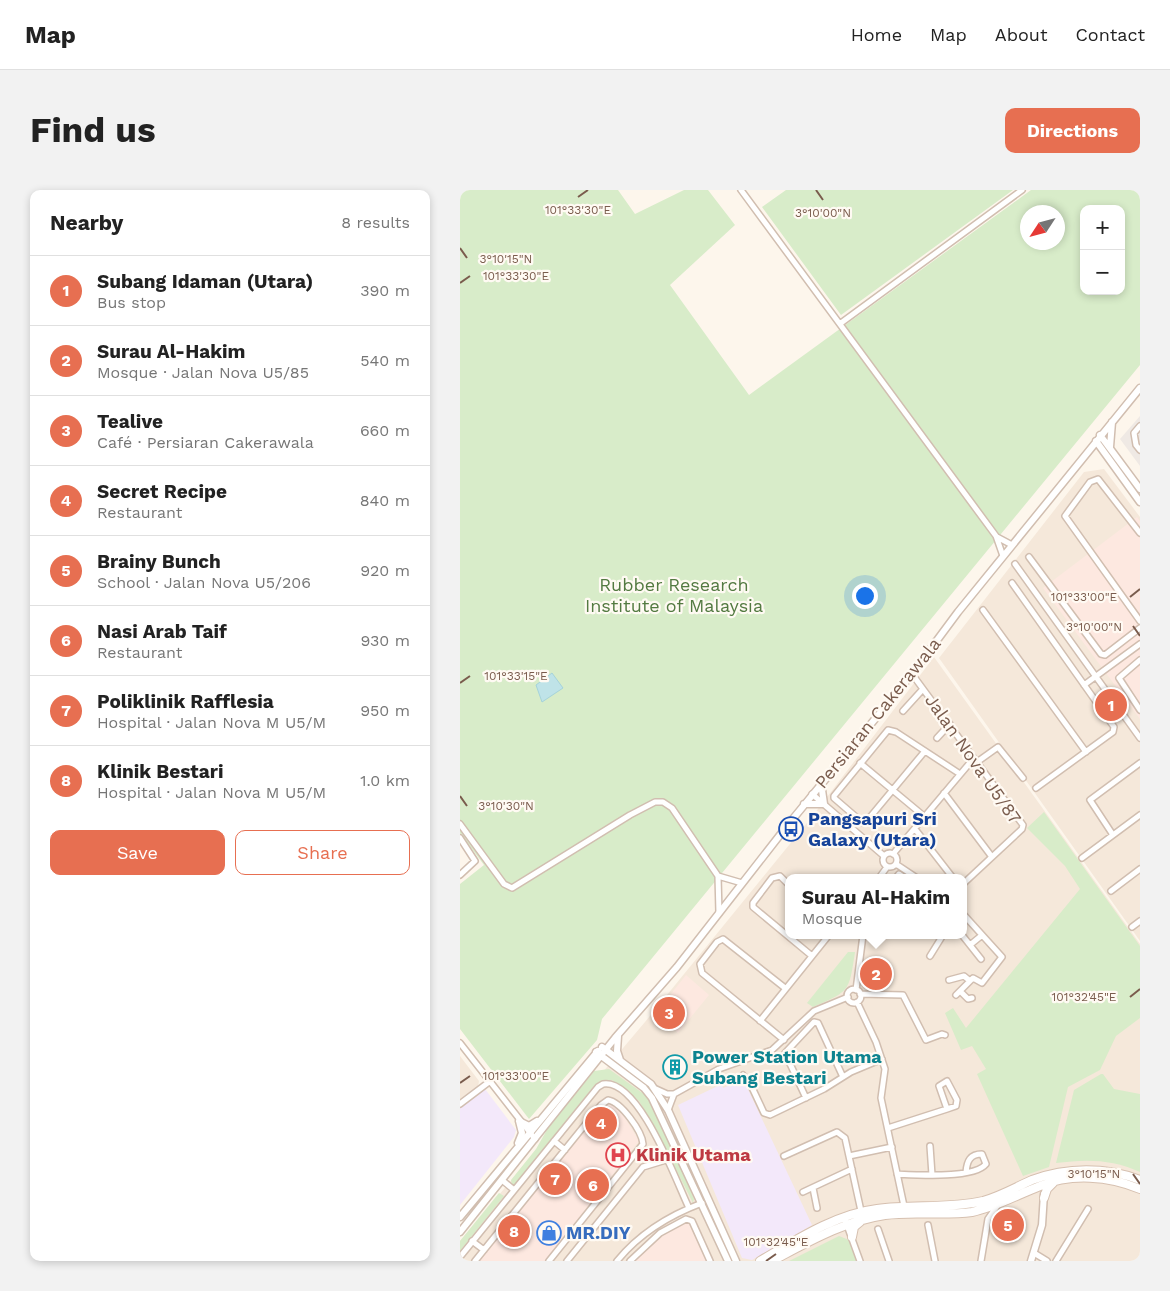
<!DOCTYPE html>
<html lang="en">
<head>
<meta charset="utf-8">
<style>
	:root { --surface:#fff; --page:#f2f2f2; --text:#222; --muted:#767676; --line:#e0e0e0; --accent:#e76f51 }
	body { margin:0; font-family:"Work Sans",sans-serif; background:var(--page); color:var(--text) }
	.controls { position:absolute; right:15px; top:15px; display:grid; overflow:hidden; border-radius:10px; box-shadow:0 2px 8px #0003 }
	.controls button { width:45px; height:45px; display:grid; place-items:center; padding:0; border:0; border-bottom:1px solid var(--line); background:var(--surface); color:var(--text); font:25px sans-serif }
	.compass { position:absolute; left:560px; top:15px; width:45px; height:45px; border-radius:50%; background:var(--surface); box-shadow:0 2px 8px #0003; rotate:234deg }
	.you { position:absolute; left:404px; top:405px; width:18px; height:18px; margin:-12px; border:4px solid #fff; border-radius:50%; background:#1a73e8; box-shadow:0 0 0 8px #1a73e833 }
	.badge { display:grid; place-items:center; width:32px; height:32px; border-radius:50%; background:var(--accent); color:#fff; font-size:16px; font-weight:700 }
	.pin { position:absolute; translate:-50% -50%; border:2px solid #fff; box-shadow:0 1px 5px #0006 }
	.popup { position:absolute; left:325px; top:684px; width:182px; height:65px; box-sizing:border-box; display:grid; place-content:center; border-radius:10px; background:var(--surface); filter:drop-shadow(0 1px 4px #0005); font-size:16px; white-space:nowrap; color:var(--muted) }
	.popup b { font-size:19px; color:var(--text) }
	.popup::after { content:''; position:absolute; left:50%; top:100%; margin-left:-10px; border:10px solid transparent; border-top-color:var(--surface) }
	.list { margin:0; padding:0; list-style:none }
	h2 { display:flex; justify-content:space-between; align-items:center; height:65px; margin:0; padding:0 20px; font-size:21px }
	h2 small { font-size:16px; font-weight:400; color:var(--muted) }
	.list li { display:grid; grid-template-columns:32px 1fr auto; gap:15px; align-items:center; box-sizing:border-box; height:70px; padding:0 20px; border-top:1px solid var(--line) }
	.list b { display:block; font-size:19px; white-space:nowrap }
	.list p { margin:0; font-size:16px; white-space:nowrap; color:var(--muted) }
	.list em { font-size:16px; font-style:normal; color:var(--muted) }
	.actions { display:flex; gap:10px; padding:15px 20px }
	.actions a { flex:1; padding:11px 0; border:1px solid var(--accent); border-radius:10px; text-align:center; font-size:18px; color:var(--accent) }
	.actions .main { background:var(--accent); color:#fff }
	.map { position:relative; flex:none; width:680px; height:1071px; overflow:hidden; border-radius:10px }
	header { display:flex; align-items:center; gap:30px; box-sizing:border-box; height:70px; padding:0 25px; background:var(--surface); border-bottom:1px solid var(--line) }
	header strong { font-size:24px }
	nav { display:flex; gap:28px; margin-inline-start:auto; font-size:18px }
	.intro { display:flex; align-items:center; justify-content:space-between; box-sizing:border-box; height:120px; padding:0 30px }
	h1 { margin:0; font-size:35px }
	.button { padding:12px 22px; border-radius:10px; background:var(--accent); color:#fff; font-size:18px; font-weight:700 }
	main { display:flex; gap:30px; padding:0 30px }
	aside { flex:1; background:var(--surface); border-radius:10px; box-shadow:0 2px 8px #0003 }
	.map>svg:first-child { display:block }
	.residential { fill:#f5e8da; fill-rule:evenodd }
	.commercial { fill:#fde8e0 }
	.industrial { fill:#efe9e4 }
	.education { fill:#f3e8fa }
	.green { fill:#d8ecc9; fill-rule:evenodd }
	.water { fill:#bfe3e8; stroke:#a5d3da }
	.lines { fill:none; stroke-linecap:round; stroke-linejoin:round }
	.minor-casing { stroke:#d1beb0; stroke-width:8 }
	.tertiary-casing { stroke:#d1beb0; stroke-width:9 }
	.secondary-casing { stroke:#d6c0b0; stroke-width:10 }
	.minor { stroke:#fff; stroke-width:5 }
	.tertiary { stroke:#fff; stroke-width:6 }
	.secondary { stroke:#fff; stroke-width:8 }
	.ticks { fill:none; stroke:#7a5c4d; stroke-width:2 }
	.labels { text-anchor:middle; stroke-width:4.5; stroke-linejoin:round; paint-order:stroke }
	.park-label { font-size:18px; fill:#537a41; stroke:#fffaf3 }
	.street-label { font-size:18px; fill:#7a5c4d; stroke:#fffaf3 }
	.transit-label { font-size:18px; font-weight:bold; fill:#164399; stroke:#fffaf3; text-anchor:start }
	.culture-label { font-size:18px; font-weight:bold; fill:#0d838f; stroke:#fffaf3; text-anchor:start }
	.health-label { font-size:18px; font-weight:bold; fill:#be3a42; stroke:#fffaf3; text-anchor:start }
	.shop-label { font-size:18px; font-weight:bold; fill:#366cbe; stroke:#fffaf3; text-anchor:start }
	.ticks-label { font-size:12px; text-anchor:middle; fill:#7a5c4d; stroke:#fffaf3; stroke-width:4.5; stroke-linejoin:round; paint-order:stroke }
</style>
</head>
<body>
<header>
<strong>Map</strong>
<nav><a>Home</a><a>Map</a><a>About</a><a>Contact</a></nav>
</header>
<div class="intro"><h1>Find us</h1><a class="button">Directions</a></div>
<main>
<aside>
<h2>Nearby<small>8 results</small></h2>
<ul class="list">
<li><span class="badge">1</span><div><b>Subang Idaman (Utara)</b><p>Bus stop</p></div><em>390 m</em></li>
<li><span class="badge">2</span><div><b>Surau Al-Hakim</b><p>Mosque · Jalan Nova U5/85</p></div><em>540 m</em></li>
<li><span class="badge">3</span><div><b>Tealive</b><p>Café · Persiaran Cakerawala</p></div><em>660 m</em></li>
<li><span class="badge">4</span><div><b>Secret Recipe</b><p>Restaurant</p></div><em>840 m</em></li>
<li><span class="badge">5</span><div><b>Brainy Bunch</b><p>School · Jalan Nova U5/206</p></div><em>920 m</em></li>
<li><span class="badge">6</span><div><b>Nasi Arab Taif</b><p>Restaurant</p></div><em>930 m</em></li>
<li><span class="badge">7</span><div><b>Poliklinik Rafflesia</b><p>Hospital · Jalan Nova M U5/M</p></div><em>950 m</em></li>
<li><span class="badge">8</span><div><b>Klinik Bestari</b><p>Hospital · Jalan Nova M U5/M</p></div><em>1.0 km</em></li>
</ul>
<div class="actions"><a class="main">Save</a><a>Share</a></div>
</aside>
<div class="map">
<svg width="680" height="1071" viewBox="0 0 680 1071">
	<rect width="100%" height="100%" fill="#fdf6ec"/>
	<path class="residential" d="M644 279 680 327V751L479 468 624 282Z
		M474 467 680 754V1071H0V1051L185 832 351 628ZM328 688H504V745H328Z
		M0 866 19 891 18 897 0 910Z"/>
	<path class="commercial" d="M677 327 680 331V529L583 398Z
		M226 785 249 805 218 843 195 824Z
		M148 914 153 915 165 928 179 951 85 1071H19L143 918Z
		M225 1032 229 1034 246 1071H174L202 1045Z"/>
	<path class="industrial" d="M680 226V276L660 249Z"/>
	<path class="education" d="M280 891 285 893 352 1035 292 1070 282 1068 218 915 262 894 263 898Z
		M22 895 56 940 54 947 0 1015V910Z"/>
	<path class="green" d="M0 0H158L175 24 224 0H248L275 35 210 95 289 205 571 0H680V175L142 829 137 850 69 929 0 839V694L24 675 0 643ZM624 19H661V101H624ZM568 22H598V52H568Z
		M326 0H553L381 125 302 17Z
		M584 622 680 756V828L656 846 640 880 608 897 589 977 563 986 517 884 526 879 512 856 501 860 485 823 493 818 506 838 620 699 605 676 567 638Z
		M388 762H395C389 802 390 801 353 817L347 813Z
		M149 879 188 907 197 922 234 1009 233 1013 194 936 179 911 152 890 138 893 134 896 55 996 52 995 51 990 76 959 88 938 134 881Z
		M641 884H643L654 899 680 904V982C652 969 626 969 596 973L614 900Z
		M39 1003 44 1006 0 1061V1051Z
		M379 1046 389 1050 396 1071H329Z"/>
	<path class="water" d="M92 483 103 498 82 512 76 495Z"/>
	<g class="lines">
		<g class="minor-casing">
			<path id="minor" d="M281 0 536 346 543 366
				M381 133 562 0
				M680 236 674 243 676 255 680 260
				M680 343 638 289 630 292 605 326 680 431
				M537 347 552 355
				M569 367 641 464 645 465 680 438
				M555 374 680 548
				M552 393 654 537 653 542 576 598
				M523 420 626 562
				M680 470 659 488 680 520
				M452 484 563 635 562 639 504 693
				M624 495 680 454
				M443 521 463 499
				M477 548 490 534
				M465 561 406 632 403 633 374 608V606L428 540 436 542 500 584
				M517 572 538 557 563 588
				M400 573 465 627
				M484 603 532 667
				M352 604 424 666
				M0 634 44 694 52 698 170 625 195 612H203L212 618 258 686 259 723
				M455 639 493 688
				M653 645 630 610 680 573
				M0 648 15 671 0 685
				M423 670a7 7 0 1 1 14 0a7 7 0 1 1-14 0Z
				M433 664 514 568
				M622 668 680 625
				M436 674 457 688
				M258 686 282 693
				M419 688 427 677
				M436 688 439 684 445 688
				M328 694 320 686 312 688 293 713V717L352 766
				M651 701 680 679
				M672 737 680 731
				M502 745 521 769
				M510 755 521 746
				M470 766 483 745
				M489 790 504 786 510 791
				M387 806a7 7 0 1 1 14 0a7 7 0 1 1-14 0Z
				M396 800 403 745
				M501 802 508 809 512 808
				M400 804 443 805 466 850 482 844 485 845
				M496 805 513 788 522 793 542 767 504 725
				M397 812 416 852 425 879 421 908 444 1016
				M300 831 369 745
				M324 850 242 783 240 774 257 752 263 749 325 798
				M0 853 75 949
				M283 885 289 891 304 923 310 925 364 899 391 882 422 869
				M196 899 207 904H214L259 879 312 860 354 821 388 807
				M346 908 325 863 354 832 358 833 383 887
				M0 914 29 892
				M208 920 214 904
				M428 938 487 919 496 916 497 910 487 891 479 896 487 919
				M94 951 105 960
				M470 956 472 985
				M324 966 377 942 385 948 401 1021
				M389 966 432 957
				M437 984C456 985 514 989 526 974L522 964C510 964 507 971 506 982
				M42 990 54 1000
				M353 998 357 1018
				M343 1002 392 979
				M384 1027 400 1071
				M468 1035 475 1071
				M418 1039 429 1071
				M12 1051 24 1060
				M574 1063 587 1071
				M0 1067 138 897 143 894C179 888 216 991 229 1018
				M15 1071 141 915 148 910C161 912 182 941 183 954L89 1071
				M107 1071 183 977 206 970
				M157 1071C179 1044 210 1025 242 1013
				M170 1071 200 1043 226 1029 232 1031 250 1071
				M521 1071 528 1029 537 1016
				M596 1071 628 1019"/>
		</g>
		<g class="tertiary-casing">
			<path id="tertiary" d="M640 245 680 299
				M636 251 680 312
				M650 257 652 232
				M344 614H364L361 593
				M158 846 157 861 160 870
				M142 857 191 894 208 920 276 1071
				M136 862 184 898 192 908 268 1071
				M59 931 69 936 77 931
				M58 953 62 943 59 931
				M0 1027 138 861
				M0 1042 155 848 217 777 327 636 452 484 498 422 680 198
				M571 1071 582 1035 584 1004"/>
		</g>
		<g class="secondary-casing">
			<path id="secondary" d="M584 1008 587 999 593 993
				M392 1047 394 1037 400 1032
				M300 1071C336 1050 376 1024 417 1019 452 1014 489 1019 523 1011 541 1006 556 997 572 990 607 977 646 977 680 990
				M312 1071C348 1052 384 1031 425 1025 453 1021 483 1026 512 1022 536 1017 557 1005 580 996 611 983 649 986 680 999"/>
		</g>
		<use href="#minor" class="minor"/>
		<use href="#tertiary" class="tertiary"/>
		<use href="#secondary" class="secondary"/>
	</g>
	<path class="ticks" d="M356 0 363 10M118 7 128 0M0 58 7 68M0 93 10 86M670 407 680 399M673 436 680 446M0 493 10 486M0 606 7 616M670 807 680 799M0 893 10 886M673 984 680 994M306 1071 316 1064"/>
	<defs>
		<g id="bus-ring" transform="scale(1.25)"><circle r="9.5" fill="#fffaf3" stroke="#1a4fb4" stroke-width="1.5"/><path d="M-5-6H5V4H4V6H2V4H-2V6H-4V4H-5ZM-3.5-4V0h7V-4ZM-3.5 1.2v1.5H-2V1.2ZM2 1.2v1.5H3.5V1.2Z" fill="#1a4fb4"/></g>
		<g id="building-ring" transform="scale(1.25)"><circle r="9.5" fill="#fffaf3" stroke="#0f9aa8" stroke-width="1.5"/><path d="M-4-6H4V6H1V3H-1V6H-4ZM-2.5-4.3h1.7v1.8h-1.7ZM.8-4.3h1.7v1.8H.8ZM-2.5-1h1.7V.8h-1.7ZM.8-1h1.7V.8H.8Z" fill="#0f9aa8"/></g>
		<g id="hospital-ring" transform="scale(1.25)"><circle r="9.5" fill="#fffaf3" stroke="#e0444e" stroke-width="1.5"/><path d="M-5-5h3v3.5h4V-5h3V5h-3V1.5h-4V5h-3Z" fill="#e0444e"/></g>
		<g id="shop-ring" transform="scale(1.25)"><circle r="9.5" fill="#fffaf3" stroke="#3f7fe0" stroke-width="1.5"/><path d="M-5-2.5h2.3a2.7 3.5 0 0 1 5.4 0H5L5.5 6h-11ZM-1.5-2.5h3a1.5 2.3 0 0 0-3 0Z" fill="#3f7fe0"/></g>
	</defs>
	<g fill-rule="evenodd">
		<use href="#bus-ring" x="331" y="639"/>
		<use href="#building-ring" x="215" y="877"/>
		<use href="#hospital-ring" x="158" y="965"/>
		<use href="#shop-ring" x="89" y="1043"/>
	</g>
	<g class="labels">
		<g class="park-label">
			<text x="214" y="401">Rubber Research<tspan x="214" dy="21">Institute of Malaysia</tspan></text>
		</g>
		<g class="street-label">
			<text transform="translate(418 523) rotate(-51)" y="6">Persiaran Cakerawala</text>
			<text transform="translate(513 569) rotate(55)" y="6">Jalan Nova U5/87</text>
		</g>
		<g class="transit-label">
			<text x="348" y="635">Pangsapuri Sri<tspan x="348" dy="21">Galaxy (Utara)</tspan></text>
		</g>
		<g class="culture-label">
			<text x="232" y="873">Power Station Utama<tspan x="232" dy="21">Subang Bestari</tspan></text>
		</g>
		<g class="health-label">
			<text x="176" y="971">Klinik Utama</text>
		</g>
		<g class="shop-label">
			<text x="106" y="1049">MR.DIY</text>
		</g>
	</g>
	<g class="ticks-label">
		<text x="118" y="24">101°33'30"E</text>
		<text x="363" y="27">3°10'00"N</text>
		<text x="46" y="73">3°10'15"N</text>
		<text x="56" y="90">101°33'30"E</text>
		<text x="624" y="411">101°33'00"E</text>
		<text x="634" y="441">3°10'00"N</text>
		<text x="56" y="490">101°33'15"E</text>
		<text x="46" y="620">3°10'30"N</text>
		<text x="624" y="811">101°32'45"E</text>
		<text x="56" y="890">101°33'00"E</text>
		<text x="634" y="988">3°10'15"N</text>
		<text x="316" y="1056">101°32'45"E</text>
	</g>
</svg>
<div class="controls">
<button>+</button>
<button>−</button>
</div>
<svg class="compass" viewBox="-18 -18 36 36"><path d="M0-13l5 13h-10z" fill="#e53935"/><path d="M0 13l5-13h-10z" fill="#767676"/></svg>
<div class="you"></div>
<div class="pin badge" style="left:651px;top:515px">1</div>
<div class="pin badge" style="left:416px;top:784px">2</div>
<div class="popup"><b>Surau Al-Hakim</b>Mosque</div>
<div class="pin badge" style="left:209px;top:823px">3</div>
<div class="pin badge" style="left:141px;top:933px">4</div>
<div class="pin badge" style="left:548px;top:1035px">5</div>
<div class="pin badge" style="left:133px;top:995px">6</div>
<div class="pin badge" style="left:95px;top:989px">7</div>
<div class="pin badge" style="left:54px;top:1041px">8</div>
</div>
</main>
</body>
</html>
